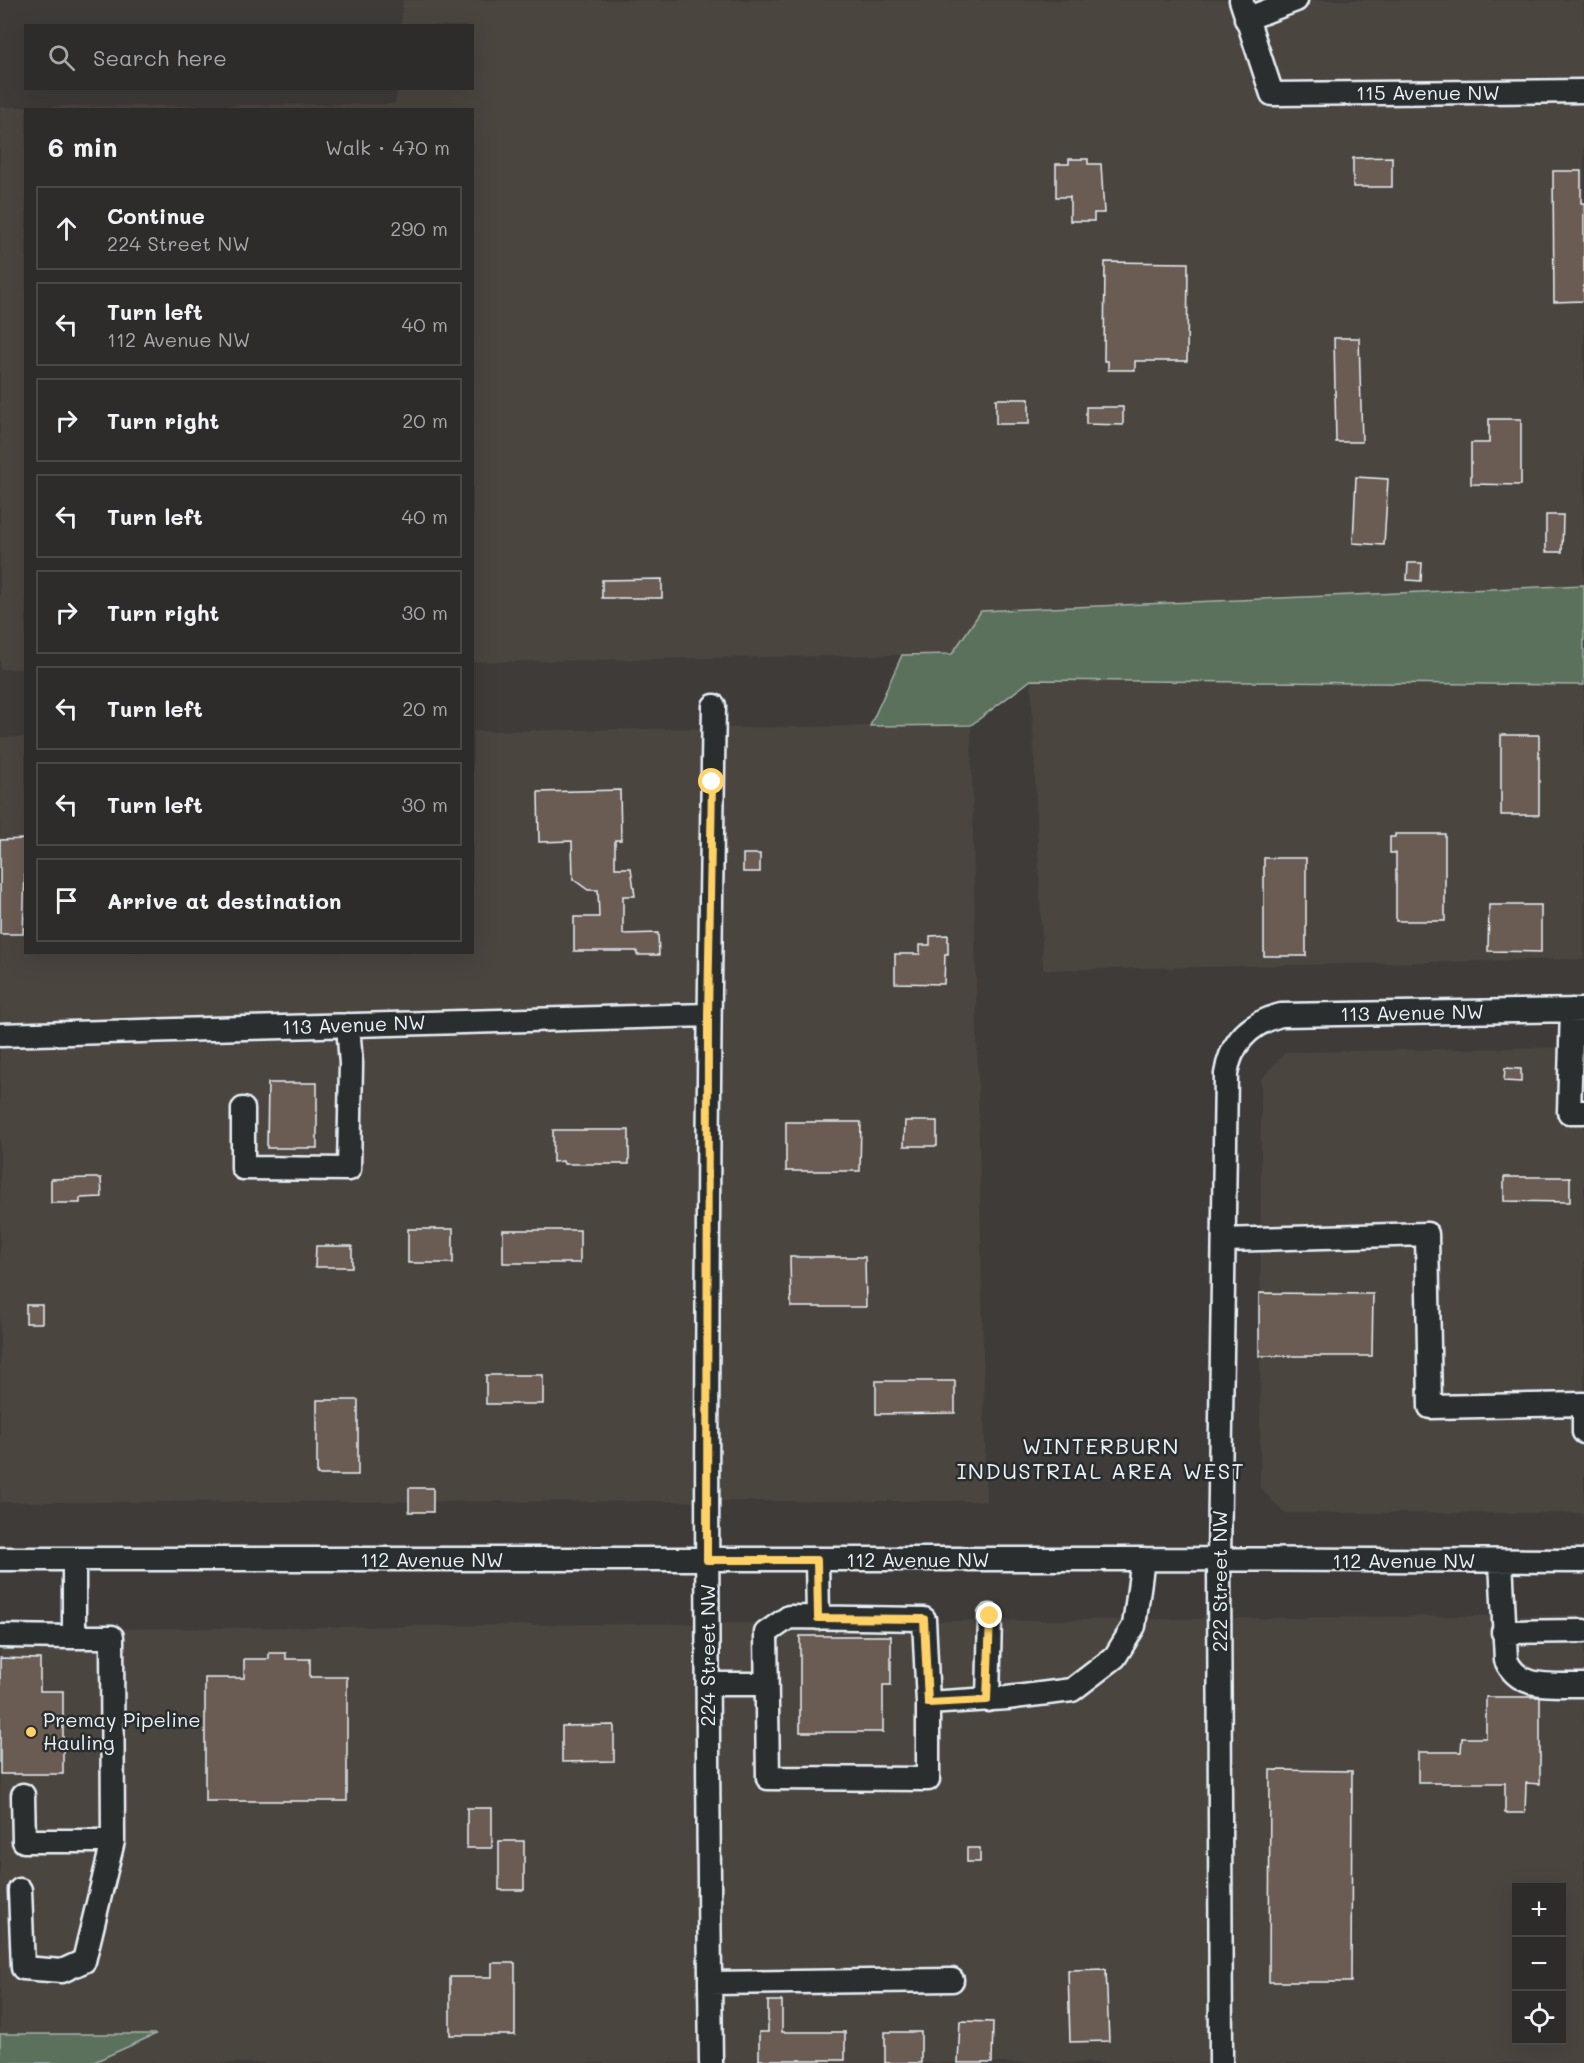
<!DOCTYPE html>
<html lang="en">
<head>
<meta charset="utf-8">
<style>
	:root { --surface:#2e2c2b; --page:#363433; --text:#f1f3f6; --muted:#a7a7a9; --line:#494847 }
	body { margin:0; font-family:Mali,sans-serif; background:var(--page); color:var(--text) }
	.controls { position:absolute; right:18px; bottom:18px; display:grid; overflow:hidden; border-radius:0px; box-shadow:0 6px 24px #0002 }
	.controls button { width:54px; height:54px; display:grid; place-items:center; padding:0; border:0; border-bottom:2px solid var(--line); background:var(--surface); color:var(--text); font:30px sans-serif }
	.stop { position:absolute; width:18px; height:18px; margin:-14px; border:4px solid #ffd166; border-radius:50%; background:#fff }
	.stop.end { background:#ffd166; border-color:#fff; box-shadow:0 2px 6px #0008 }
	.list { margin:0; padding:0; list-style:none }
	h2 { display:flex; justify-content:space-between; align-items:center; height:78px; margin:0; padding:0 24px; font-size:26px }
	h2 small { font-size:20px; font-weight:400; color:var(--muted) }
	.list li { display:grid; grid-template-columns:39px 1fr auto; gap:18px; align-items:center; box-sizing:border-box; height:84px; margin:0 12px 12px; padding:0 12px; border:2px solid var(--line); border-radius:0px }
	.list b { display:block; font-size:22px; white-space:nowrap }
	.list p { margin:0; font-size:20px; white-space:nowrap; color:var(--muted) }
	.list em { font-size:20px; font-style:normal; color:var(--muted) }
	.icon { flex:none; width:33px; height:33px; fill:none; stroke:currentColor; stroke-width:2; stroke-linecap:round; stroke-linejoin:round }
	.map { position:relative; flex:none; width:1584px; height:2063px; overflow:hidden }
	.search { position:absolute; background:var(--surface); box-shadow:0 6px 24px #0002; left:24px; top:24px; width:450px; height:66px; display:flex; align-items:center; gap:15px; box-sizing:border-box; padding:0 21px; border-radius:0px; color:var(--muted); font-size:22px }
	.panel { position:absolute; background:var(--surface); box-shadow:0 6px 24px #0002; left:24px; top:108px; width:450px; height:846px; border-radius:0px }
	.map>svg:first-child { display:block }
	.built { fill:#4c4540; fill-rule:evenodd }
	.green { fill:#5b715c; stroke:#a2b1aa; stroke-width:1.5 }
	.building { fill:#6b5c52; stroke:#e8f1f8; stroke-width:1.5 }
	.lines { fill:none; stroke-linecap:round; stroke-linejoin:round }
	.minor-casing { stroke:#e8f1f8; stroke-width:27 }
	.minor { stroke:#2a2d2e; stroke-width:22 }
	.route { stroke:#ffd166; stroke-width:8 }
	.poi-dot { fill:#ffd166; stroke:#2a2d2e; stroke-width:2 }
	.labels { text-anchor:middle; stroke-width:5; stroke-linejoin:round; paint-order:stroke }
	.street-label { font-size:20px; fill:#e8f1f8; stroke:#2a2d2e }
	.poi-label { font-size:20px; fill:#e8f1f8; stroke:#2a2d2e; text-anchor:start }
	.quarter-label { font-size:22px; letter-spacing:1.5px; fill:#e8f1f8; stroke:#2a2d2e }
</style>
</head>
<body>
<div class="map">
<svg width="1584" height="2063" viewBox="0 0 1584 2063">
	<rect width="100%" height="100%" fill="#3e3b39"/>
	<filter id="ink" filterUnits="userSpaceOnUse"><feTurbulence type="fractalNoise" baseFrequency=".0167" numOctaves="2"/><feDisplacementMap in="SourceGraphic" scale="12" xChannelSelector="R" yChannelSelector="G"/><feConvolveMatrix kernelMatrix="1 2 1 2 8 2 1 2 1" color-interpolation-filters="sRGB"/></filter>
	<g filter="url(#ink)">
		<path class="built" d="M403 0H1584V585L981 611 953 654 473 662 472 110H26V669H0V107L395 104 397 89 472 88V26L401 25Z
			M1031 680 1584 685V959L1043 970Z
			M971 725 986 1501 0 1502V737H25L26 952H472L473 731Z
			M1584 1047V1513H1284L1260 1488 1261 1079 1286 1052Z
			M1584 1615V2063H0V1630ZM1516 1888H1562V2040H1516Z"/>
		<path class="green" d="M1584 585V685L1031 680 971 725 870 726 902 655 952 654 981 611Z
			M0 2034H156L92 2063H0Z"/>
		<path class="building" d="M1392 157V187H1353V158Z
			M1069 159H1088V164H1101L1104 213H1094V221H1070V197H1056V164H1069Z
			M1553 171H1581V203H1584V301L1554 302Z
			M1105 262 1188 263 1187 361H1135V370H1108V361H1104Z
			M1334 338H1359L1362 442H1336Z
			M996 399H1029V424H996Z
			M1086 407H1123V425L1086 424Z
			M1489 419H1521V485L1471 484V443H1489Z
			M1356 477 1388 479 1384 545 1353 543Z
			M1546 515H1563L1562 552H1546Z
			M1408 563H1422L1421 581 1407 580Z
			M662 579V598H602V580Z
			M1501 735H1539V815H1501Z
			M620 790 621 840H615V868H631L635 896H623V934L658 933 659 955H637V951H574V917H599L598 890H588L573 879 572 841 539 842 538 792Z
			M1395 834H1445V921H1396V853H1390V837H1395Z
			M26 839 23 934H0V840Z
			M743 854H760V872H743Z
			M1264 858H1306V956H1264Z
			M1489 905H1541V952L1488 951Z
			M948 935V954H945L944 984 895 983V954H920V945H930V936Z
			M1505 1068 1521 1069V1082L1504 1081Z
			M268 1083H317V1148H267Z
			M905 1121H937V1146H904Z
			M786 1122H861L860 1171H786Z
			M553 1130H629V1164H564L563 1161 553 1162Z
			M1504 1177H1570V1202L1504 1201Z
			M91 1178H101L102 1197 80 1198V1203H51V1179Z
			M408 1229H453V1263H408Z
			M503 1230H580V1263H503Z
			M316 1246H352V1267H315Z
			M790 1257H865L866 1307H791Z
			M1259 1293 1373 1294 1372 1356H1259Z
			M26 1305H42V1323H26Z
			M486 1375H543V1404H486Z
			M876 1381H955V1413L876 1414Z
			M317 1400H358V1475H317Z
			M409 1488H433V1512H409Z
			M800 1636H891V1685H883V1732H800Z
			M269 1653H286V1659H310V1677H347V1801H205V1678H244V1659H269Z
			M0 1658 40 1659V1691H63V1774H0Z
			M1486 1697H1540V1784L1526 1783 1525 1813H1505V1783H1418V1752H1461L1462 1738H1486Z
			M614 1725V1761L562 1762V1726Z
			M1270 1770 1352 1771 1351 1982H1269Z
			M467 1808H492V1848H467Z
			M499 1841H524V1890H499Z
			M967 1848H980V1862H967Z
			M492 1963H515V2035H450V1977H492Z
			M1106 1969 1109 2041 1070 2042 1068 1970Z
			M768 2001H782V2032H845V2060H759V2032H768Z
			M960 2021 993 2022 992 2063H958Z
			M885 2032H921V2063H885Z"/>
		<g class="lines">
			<g class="minor-casing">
				<path id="minor" d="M1241 0 1272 94 1584 91
					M1246 19 1296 0
					M1572 1010 1569 1112H1584
					M0 1035 708 1015
					M243 1109V1168L349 1169 351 1064 348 1025
					M1224 1240 1427 1234 1430 1407 1584 1404
					M1584 1404V1432
					M0 1559H1143L1584 1561
					M817 1560 818 1618
					M1501 1561 1506 1660C1519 1691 1554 1684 1584 1685
					M1503 1632 1584 1631
					M0 1636 74 1637V1560
					M708 1684H766
					M988 1700 990 1616
					M928 1703V1779L768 1778 766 1633 789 1617 924 1619 928 1703 1007 1698 1072 1690 1115 1657 1134 1626 1143 1559
					M23 1795 24 1841H113
					M20 1890 23 1968 62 1971 84 1961 113 1841 112 1637H74
					M710 1983 952 1980
					M711 2063C705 1611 706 1158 714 706
					M1221 2063 1219 1560 1226 1074C1231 1042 1250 1023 1281 1015L1584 1010"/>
			</g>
			<use href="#minor" class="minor"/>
		</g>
	</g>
	<g class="lines" filter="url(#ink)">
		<path class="route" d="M712 782 708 1016 707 1560H817L818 1618 924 1619 928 1703 987 1700 990 1616"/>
	</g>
	<circle class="poi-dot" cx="31" cy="1732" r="6"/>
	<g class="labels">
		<g class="street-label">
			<text x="1428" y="100">115 Avenue NW</text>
			<text transform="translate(1412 1013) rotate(-1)" y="7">113 Avenue NW</text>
			<text transform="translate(354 1025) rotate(-2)" y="7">113 Avenue NW</text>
			<text x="432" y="1567">112 Avenue NW</text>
			<text x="918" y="1567">112 Avenue NW</text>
			<text x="1404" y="1568">112 Avenue NW</text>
			<text transform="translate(1220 1581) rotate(-90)" y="7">222 Street NW</text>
			<text transform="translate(708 1655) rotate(-90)" y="7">224 Street NW</text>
		</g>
		<g class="poi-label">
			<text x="43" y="1727">Premay Pipeline<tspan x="43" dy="23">Hauling</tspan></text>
		</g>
		<g class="quarter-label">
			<text x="1101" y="1454">WINTERBURN<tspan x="1101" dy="25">INDUSTRIAL AREA WEST</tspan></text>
		</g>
	</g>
</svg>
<div class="controls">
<button>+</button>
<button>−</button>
<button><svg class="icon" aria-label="locate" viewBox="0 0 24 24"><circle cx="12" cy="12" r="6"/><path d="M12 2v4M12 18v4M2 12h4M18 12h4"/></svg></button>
</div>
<div class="stop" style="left:712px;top:782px"></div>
<div class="stop end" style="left:990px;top:1616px"></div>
<div class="search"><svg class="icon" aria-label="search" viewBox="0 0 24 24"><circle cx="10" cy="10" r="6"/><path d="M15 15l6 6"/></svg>Search here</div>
<section class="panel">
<h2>6 min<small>Walk · 470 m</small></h2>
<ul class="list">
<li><svg class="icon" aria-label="ahead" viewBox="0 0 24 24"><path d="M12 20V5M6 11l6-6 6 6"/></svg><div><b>Continue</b><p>224 Street NW</p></div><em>290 m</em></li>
<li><svg class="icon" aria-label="left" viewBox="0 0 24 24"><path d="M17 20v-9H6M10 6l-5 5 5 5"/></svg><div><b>Turn left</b><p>112 Avenue NW</p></div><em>40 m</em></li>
<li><svg class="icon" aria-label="right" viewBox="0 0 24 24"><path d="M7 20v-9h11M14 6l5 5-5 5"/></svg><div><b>Turn right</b></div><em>20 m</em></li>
<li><svg class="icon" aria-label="left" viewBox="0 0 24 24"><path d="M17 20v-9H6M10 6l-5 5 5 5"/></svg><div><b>Turn left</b></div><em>40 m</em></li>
<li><svg class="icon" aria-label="right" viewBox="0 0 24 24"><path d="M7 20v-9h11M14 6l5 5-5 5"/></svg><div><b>Turn right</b></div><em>30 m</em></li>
<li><svg class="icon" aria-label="left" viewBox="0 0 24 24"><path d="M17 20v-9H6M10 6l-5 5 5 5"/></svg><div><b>Turn left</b></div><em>20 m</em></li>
<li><svg class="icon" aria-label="left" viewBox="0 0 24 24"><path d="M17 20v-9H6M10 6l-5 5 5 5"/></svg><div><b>Turn left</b></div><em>30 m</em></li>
<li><svg class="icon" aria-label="arrive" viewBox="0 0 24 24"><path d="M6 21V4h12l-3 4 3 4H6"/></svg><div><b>Arrive at destination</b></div></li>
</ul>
</section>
</div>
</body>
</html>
